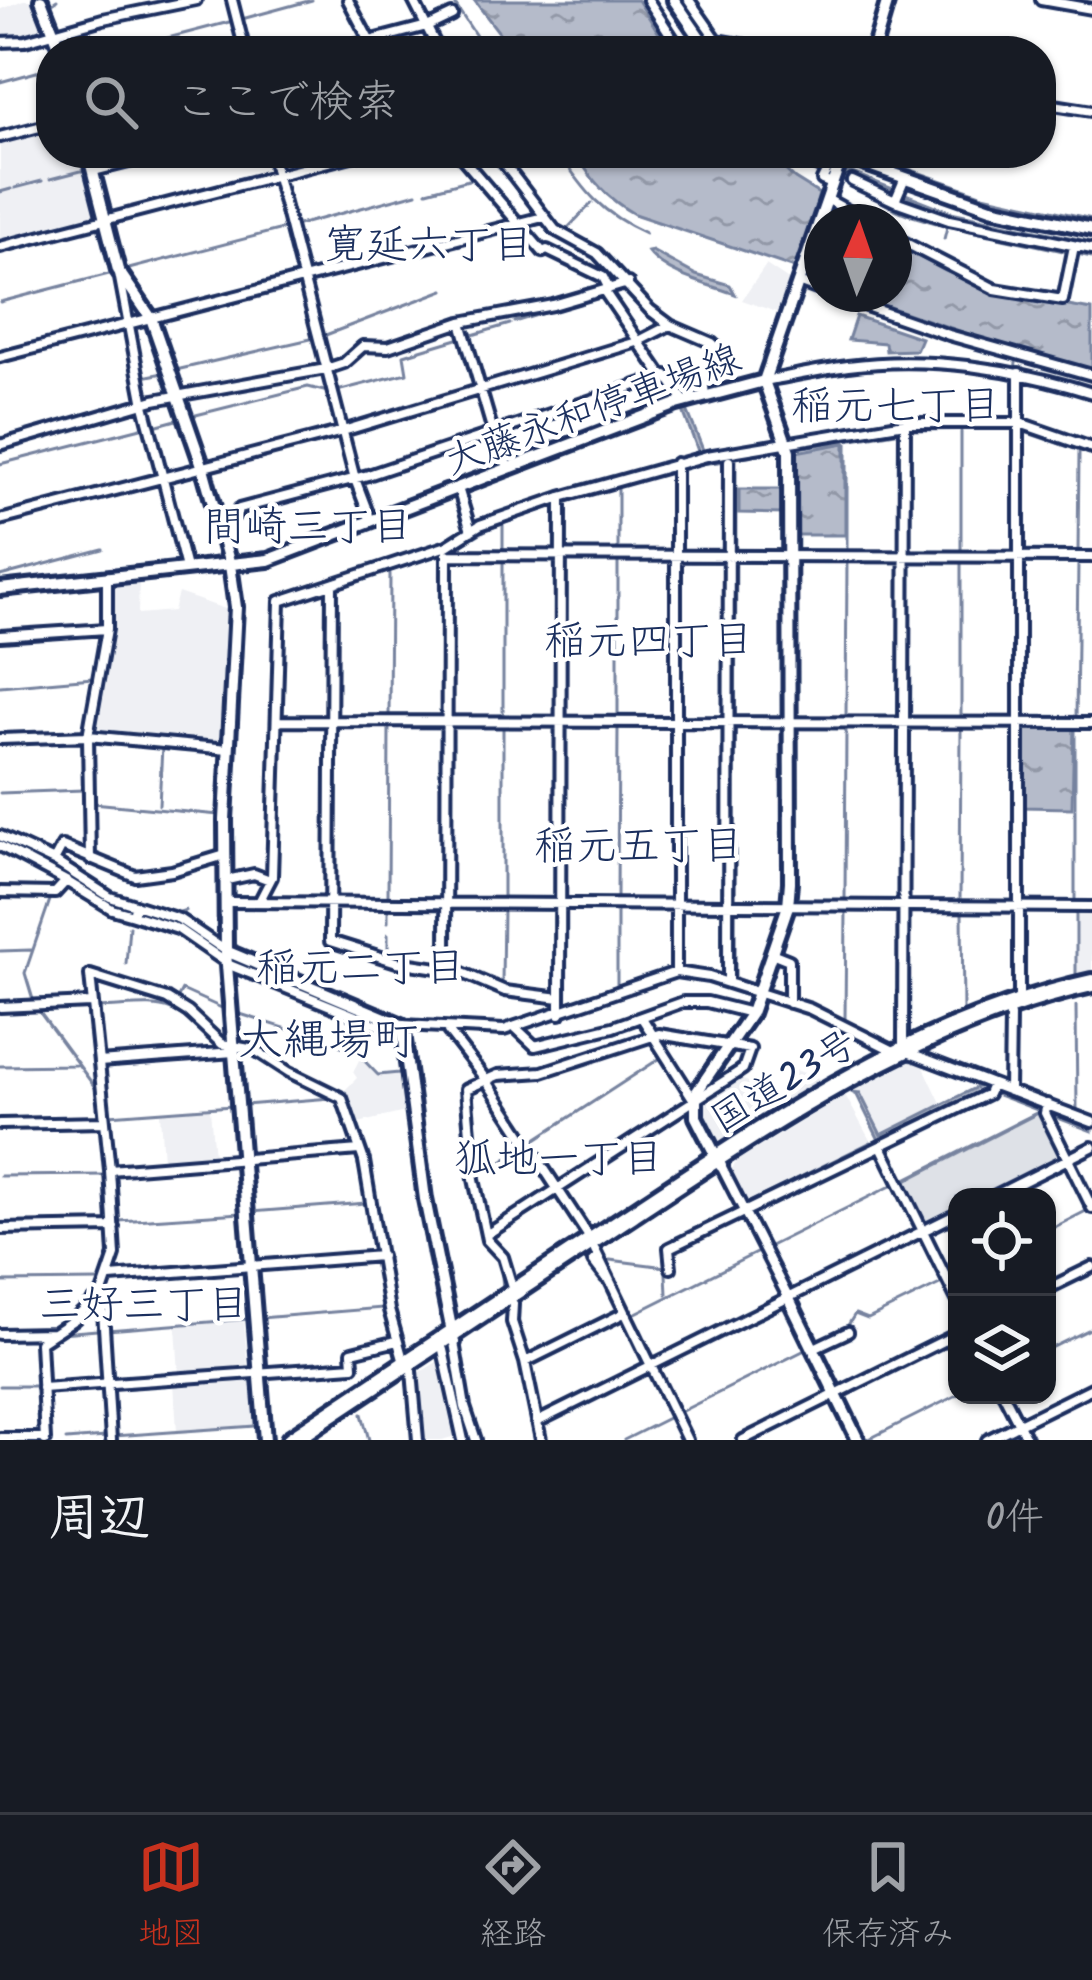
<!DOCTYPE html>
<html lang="ja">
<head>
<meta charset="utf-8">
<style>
	:root { --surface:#171b24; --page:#242831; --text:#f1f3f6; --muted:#9ea1a6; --line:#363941; --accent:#c8321e }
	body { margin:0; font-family:Kalam,"Klee One",sans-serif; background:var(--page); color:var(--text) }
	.controls { position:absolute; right:36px; bottom:36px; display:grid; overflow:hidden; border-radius:24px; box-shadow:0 3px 9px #0004 }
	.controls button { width:108px; height:108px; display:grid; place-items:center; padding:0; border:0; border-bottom:3px solid var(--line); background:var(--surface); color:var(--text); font:60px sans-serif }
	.compass { position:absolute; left:804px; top:204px; width:108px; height:108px; border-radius:50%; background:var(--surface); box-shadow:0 3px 9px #0004; rotate:2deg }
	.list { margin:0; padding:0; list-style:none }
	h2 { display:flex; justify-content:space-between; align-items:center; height:156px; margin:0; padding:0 48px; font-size:51px }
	h2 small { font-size:39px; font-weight:400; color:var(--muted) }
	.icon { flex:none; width:66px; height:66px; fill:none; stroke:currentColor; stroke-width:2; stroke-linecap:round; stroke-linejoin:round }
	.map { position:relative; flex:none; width:1092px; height:1440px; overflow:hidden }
	.search { position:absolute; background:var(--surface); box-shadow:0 3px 9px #0004; left:36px; right:36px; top:36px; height:132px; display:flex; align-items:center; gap:30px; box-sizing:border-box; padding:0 42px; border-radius:48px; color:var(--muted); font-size:45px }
	.sheet { height:372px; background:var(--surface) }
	nav { display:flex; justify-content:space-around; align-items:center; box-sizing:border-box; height:168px; border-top:3px solid var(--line); background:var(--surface); font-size:33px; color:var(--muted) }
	nav a { display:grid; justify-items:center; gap:6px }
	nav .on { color:var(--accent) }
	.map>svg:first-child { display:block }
	.built { fill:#eff0f4 }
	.pitch { fill:#dee1e7; stroke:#7c88a2; stroke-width:3 }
	.water { fill:url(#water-ripples); stroke:#77839f; stroke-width:3 }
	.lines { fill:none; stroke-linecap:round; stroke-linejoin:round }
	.stream { stroke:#77839f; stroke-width:3 }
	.street-casing { stroke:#1b2f5e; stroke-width:16 }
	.secondary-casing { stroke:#1b2f5e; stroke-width:20 }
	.highway-casing { stroke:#1b2f5e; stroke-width:26 }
	.street { stroke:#fff; stroke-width:8 }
	.secondary { stroke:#fff; stroke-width:10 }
	.highway { stroke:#fff; stroke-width:16 }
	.labels { text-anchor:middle; stroke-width:9; stroke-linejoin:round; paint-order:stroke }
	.street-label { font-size:39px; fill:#1b2f5e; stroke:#fff }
	.neighbourhood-label { font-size:42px; fill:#1b2f5e; stroke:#fff }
	.quarter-label { font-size:45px; fill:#1b2f5e; stroke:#fff }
</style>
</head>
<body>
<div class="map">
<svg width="1092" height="1440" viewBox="0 0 1092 1440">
	<defs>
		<pattern id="water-ripples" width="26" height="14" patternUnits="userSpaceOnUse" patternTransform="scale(3)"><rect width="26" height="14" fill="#b5bbca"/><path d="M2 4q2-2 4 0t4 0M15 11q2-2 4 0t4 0" fill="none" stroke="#9298a7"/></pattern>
	</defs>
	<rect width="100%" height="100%" fill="#fff"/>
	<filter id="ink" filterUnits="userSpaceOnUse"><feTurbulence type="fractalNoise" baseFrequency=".00833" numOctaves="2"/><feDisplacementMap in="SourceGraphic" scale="24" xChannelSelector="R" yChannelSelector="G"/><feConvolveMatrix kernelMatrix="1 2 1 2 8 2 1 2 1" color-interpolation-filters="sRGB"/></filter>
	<g filter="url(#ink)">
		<path class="built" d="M23 0H32L48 32 24 39 0 40V10Z
			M51 127V153H81L99 219 0 244V140Z
			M766 265 793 283 782 314 742 300Z
			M139 578 138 614 173 611 178 593 231 611 225 745 93 732 115 615 113 581Z
			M1078 910H1092V977L1077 980Z
			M360 1058 377 1076 401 1073 405 1112 354 1124 341 1094 357 1078 353 1072Z
			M916 1059 921 1061 942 1105 882 1135 855 1090Z
			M787 1067 824 1080 731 1140 713 1139 705 1124 702 1099 746 1070 743 1080 764 1088 763 1099 777 1096 788 1089Z
			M845 1095 871 1142 744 1205 730 1172 737 1161Z
			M210 1108 214 1158 163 1162 160 1113Z
			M244 1321 248 1370 179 1375 176 1326Z
			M442 1359 459 1435 442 1440H420L414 1376Z
			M251 1377 255 1426 177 1432 174 1382Z"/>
		<path class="pitch" d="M1042 1111 1062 1160 987 1197H957V1212L924 1227 902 1183Z"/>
		<path class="water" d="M474 0H638L670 51H513Z
			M575 153H767L795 179 819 194 815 209 830 215 834 210 856 222H822V284L809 279 810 273 634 214C606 198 592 180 575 153Z
			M846 171 951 214 1092 243V247L950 218 845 175Z
			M894 243 945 271 1003 295 1092 310V370L1021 352 851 294H894Z
			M652 251 696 275 730 285 735 294C707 284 667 276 648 252Z
			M856 316 921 338 916 350 886 351 885 343 848 340Z
			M686 407 707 460 909 426H1017L1092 451V455L1016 429 908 430 736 458 735 978 752 984 747 986 731 980 727 461 683 466 564 502 486 530 450 551 336 589 449 549 486 527 566 499 701 459 682 408Z
			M845 443V535H795L796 452Z
			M739 489H784V514L739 513Z
			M1022 726H1074L1072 808 1021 807Z
			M0 838 44 859 99 895 132 910 174 921 177 913 186 910 178 915 176 922 241 964 396 1025 400 1033 445 1330 427 1255 396 1035 391 1028 238 967 185 930 121 910 0 843Z
			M983 1084 1092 1126V1131L985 1090 880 1142 857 1095 851 1092 860 1093 881 1135Z"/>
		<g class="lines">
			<path class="stream" d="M452 0 486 51
				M51 4 57 0
				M242 19 312 0
				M713 45 719 51
				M118 51 233 21
				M0 82 51 68
				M559 153C585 192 601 213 645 233
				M897 165 983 195 1092 219
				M847 171 951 212 1092 242
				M50 179 85 170
				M15 188 42 181
				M427 191 476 178
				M0 192 11 189
				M872 193C892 217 958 228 989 235
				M294 226 417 193
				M565 231 592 203
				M998 237 1068 252
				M944 239 947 227
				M1077 254 1092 257
				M125 270 286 228
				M0 302 113 273
				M514 322 600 296
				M323 336 444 290
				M469 336 510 324
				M1015 369 1016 363
				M176 370 315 338
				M143 377 163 373
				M337 391 407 373 404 355 464 337
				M192 416 308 387 328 392
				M154 426 180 419
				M847 443V552
				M0 464 145 427
				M503 524V551
				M618 551V487
				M961 552V432
				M1078 553 1079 453
				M503 558V718
				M0 576 103 549
				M312 594 328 589
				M0 640 104 633
				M0 686 93 678
				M389 717 390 574
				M846 717 847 559
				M961 717V560
				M618 718V560
				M1076 720 1078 562
				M0 793 84 790
				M159 805 162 747
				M0 831 51 855 58 840 83 851
				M93 854 132 870 171 866 220 852 219 815 93 803
				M256 896 264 884
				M388 898 389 726
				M617 899 618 726
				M503 900V725
				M960 900 961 728
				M845 901 846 726
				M1075 904V728
				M388 908V922
				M962 910 963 1013
				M1076 911V979
				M0 951 31 950
				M388 954V934
				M126 964 129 926
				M91 981 123 990
				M502 984 503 908
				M617 986V909
				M176 1001 182 990 226 1010
				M34 1003 25 973 51 897
				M1076 1006 1077 1111
				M97 1008C168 1005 166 997 219 1048L227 1049
				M38 1010 97 1090
				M237 1013 354 1050 378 1075 399 1073
				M845 1020 846 910
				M652 1030 725 1041
				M244 1051 298 1081
				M0 1066 76 1065
				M489 1074 543 1068 645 1032
				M338 1101 354 1146
				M245 1105 331 1098
				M109 1115 232 1106
				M110 1116 115 1161
				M533 1141 662 1057
				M468 1154 460 1090 480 1078
				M356 1157 366 1196
				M478 1169 492 1168 525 1147
				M116 1175 120 1253 117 1271 198 1266
				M0 1176 106 1175
				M902 1181 1040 1111
				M564 1191 687 1110
				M746 1204 871 1142
				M251 1212 366 1203
				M119 1221 241 1213
				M480 1223 485 1245 496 1256
				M1047 1231 1088 1210
				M491 1238 556 1196
				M768 1247 895 1184
				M665 1248 732 1211
				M665 1254 667 1294
				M610 1260 666 1267
				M501 1263 503 1290
				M378 1265 392 1338
				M951 1278 957 1275
				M0 1282 101 1281
				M632 1315 760 1251
				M260 1318 382 1308
				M107 1330 248 1319
				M845 1330 855 1314 868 1319 944 1282
				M52 1338 61 1333 97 1330
				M395 1347 398 1358
				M517 1350 520 1361
				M1047 1350 1092 1328
				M529 1366 623 1319
				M525 1378 536 1440
				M407 1384 414 1440
				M0 1386H38
				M678 1413 805 1350
				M362 1414 369 1440
				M114 1436 255 1426
				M66 1440 106 1437
				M624 1440 670 1417
				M867 1440 957 1395"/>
			<g class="street-casing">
				<path id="street" d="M232 0 245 51
					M348 0 375 51
					M413 0 439 51
					M648 0 681 51
					M689 0 717 40 780 51
					M1041 0 1092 9
					M427 27 452 15
					M0 42 25 41 103 19 196 0
					M331 51 427 26
					M1041 103 1092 111
					M0 137 51 124
					M271 153 355 479 371 521
					M458 153 543 252 547 250 603 277 609 289
					M496 153 555 230 597 253 650 310 670 325 712 343 722 352V362L703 375 705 397
					M789 153 827 170 822 180 832 184
					M875 153 893 161
					M93 171 165 153
					M904 180 895 201 949 220 1092 249
					M852 181 895 201
					M827 199 868 222
					M894 237 995 289 1063 300 1074 246
					M0 247 363 153
					M119 273 144 405 186 568
					M798 282 822 291
					M604 291 662 376
					M831 294 949 335 1092 375
					M461 322 496 442 509 468
					M0 357 543 217
					M764 381C792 376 820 370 848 366 928 355 1016 369 1092 393
					M0 445 154 400 326 369 344 363 363 346 388 347 461 322 553 305 628 283
					M676 463V972
					M458 488 471 531
					M217 519 236 515 239 509 368 475 666 375 685 402
					M0 520 343 431 637 342 670 325
					M447 555 1092 557
					M332 585 330 941 397 962 458 971 505 991 560 998
					M107 629V578
					M0 636 107 629 88 736 90 859
					M277 721 1092 723
					M0 739 88 736 228 749
					M0 836 54 861 110 897 179 919 226 951
					M0 846 66 881
					M54 861 62 846 135 876 172 871 225 855
					M227 880 254 874 270 880
					M0 892 55 893 66 881 112 909 133 915 135 907
					M228 902 1092 907
					M259 902 272 877 280 601 447 546 480 525 561 497 707 456 905 423H1020L1092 448
					M133 915 178 929 227 963
					M774 954 789 960V1003
					M227 964 380 1026
					M446 968 447 554
					M728 983 729 461
					M1019 1002V373
					M0 1007 90 1003
					M560 1014 561 497
					M642 1018 694 1100
					M402 1025 504 1030 676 972 709 977 810 1009 896 1052
					M516 1028 535 1046 613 1027 683 1002H707L751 1013
					M448 1031 486 1080 591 1240
					M903 1048 905 423
					M910 1053 1092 1122
					M99 1062 234 1052
					M1009 1091 1010 1016
					M1047 1104 1045 1113 1092 1208
					M0 1124 105 1122
					M881 1146 957 1300
					M721 1166 788 1297
					M110 1170 359 1150
					M992 1197 1092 1147
					M0 1229 114 1227
					M486 1235 743 1069 750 1049 659 1034 542 1072 498 1075 466 1089 474 1179 487 1240 503 1257 513 1290
					M595 1250 687 1440
					M593 1261 606 1278
					M671 1268 669 1248 988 1094 992 1085
					M110 1277 381 1256
					M1047 1289 1092 1267
					M102 1294 111 1440
					M513 1304 512 1322 525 1362 541 1440
					M0 1334 53 1333
					M454 1342 465 1407 476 1440
					M814 1348 848 1332
					M443 1350 463 1440
					M525 1362 624 1313
					M412 1371 418 1440
					M42 1388 353 1366 352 1352 397 1341
					M1004 1395 1027 1440
					M537 1422 957 1214
					M0 1438H45
					M45 1440 40 1342 75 1319 102 1293 115 1255 110 1170 90 975 167 999 188 1012 222 1044 255 1050 289 1072 342 1098 364 1161 389 1310 404 1363
					M743 1440 957 1334
					M987 1440 1092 1388"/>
			</g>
			<g class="secondary-casing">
				<path id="secondary" d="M41 0 61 51
					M674 0 709 51
					M873 51 888 0
					M88 153 118 270 151 318 203 468 230 565 236 607 225 820 226 953 265 1440
					M835 153 991 208 1092 229
					M0 589 268 560 677 404 764 381 843 153
					M226 951 402 1025 425 1199 454 1342
					M721 1166 696 1117V1093L751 1013 788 906 790 882 789 451 764 381
					M788 1297 858 1440"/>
			</g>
			<g class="highway-casing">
				<path id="highway" d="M291 1440C404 1365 518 1289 632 1214 777 1118 920 1021 1092 983"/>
			</g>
			<use href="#street" class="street"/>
			<use href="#secondary" class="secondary"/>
			<use href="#highway" class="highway"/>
		</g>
	</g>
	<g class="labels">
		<g class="street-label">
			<text transform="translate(592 408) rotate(-20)" y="14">大藤永和停車場線</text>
			<text transform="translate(783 1080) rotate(-31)" y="14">国道23号</text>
		</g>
		<g class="neighbourhood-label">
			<text x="429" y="258">寛延六丁目</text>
			<text x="896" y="419">稲元七丁目</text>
			<text x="308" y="540">間崎三丁目</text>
			<text x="649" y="654">稲元四丁目</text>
			<text x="639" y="859">稲元五丁目</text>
			<text x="361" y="981">稲元二丁目</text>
			<text x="559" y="1172">狐地一丁目</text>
			<text x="144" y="1318">三好三丁目</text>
		</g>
		<g class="quarter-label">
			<text x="328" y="1054">大縄場町</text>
		</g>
	</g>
</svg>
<div class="controls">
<button><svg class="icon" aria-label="locate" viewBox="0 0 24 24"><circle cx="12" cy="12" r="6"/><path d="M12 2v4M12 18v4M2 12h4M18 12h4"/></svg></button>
<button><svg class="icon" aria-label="layers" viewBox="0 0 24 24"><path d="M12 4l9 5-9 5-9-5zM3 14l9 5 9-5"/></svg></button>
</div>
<svg class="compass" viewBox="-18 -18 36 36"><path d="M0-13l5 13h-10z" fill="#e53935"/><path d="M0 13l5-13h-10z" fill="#9ea1a6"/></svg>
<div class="search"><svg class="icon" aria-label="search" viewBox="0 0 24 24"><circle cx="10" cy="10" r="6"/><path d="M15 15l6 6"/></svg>ここで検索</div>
</div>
<section class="sheet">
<h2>周辺<small>0件</small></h2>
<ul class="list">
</ul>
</section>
<nav>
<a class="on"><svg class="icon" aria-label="map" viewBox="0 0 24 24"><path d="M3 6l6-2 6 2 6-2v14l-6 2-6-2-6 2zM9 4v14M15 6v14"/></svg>地図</a>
<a><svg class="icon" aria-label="directions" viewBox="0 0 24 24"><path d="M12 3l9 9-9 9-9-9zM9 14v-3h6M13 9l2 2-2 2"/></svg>経路</a>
<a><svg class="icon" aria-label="saved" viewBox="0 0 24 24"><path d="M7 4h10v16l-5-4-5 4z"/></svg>保存済み</a>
</nav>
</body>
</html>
